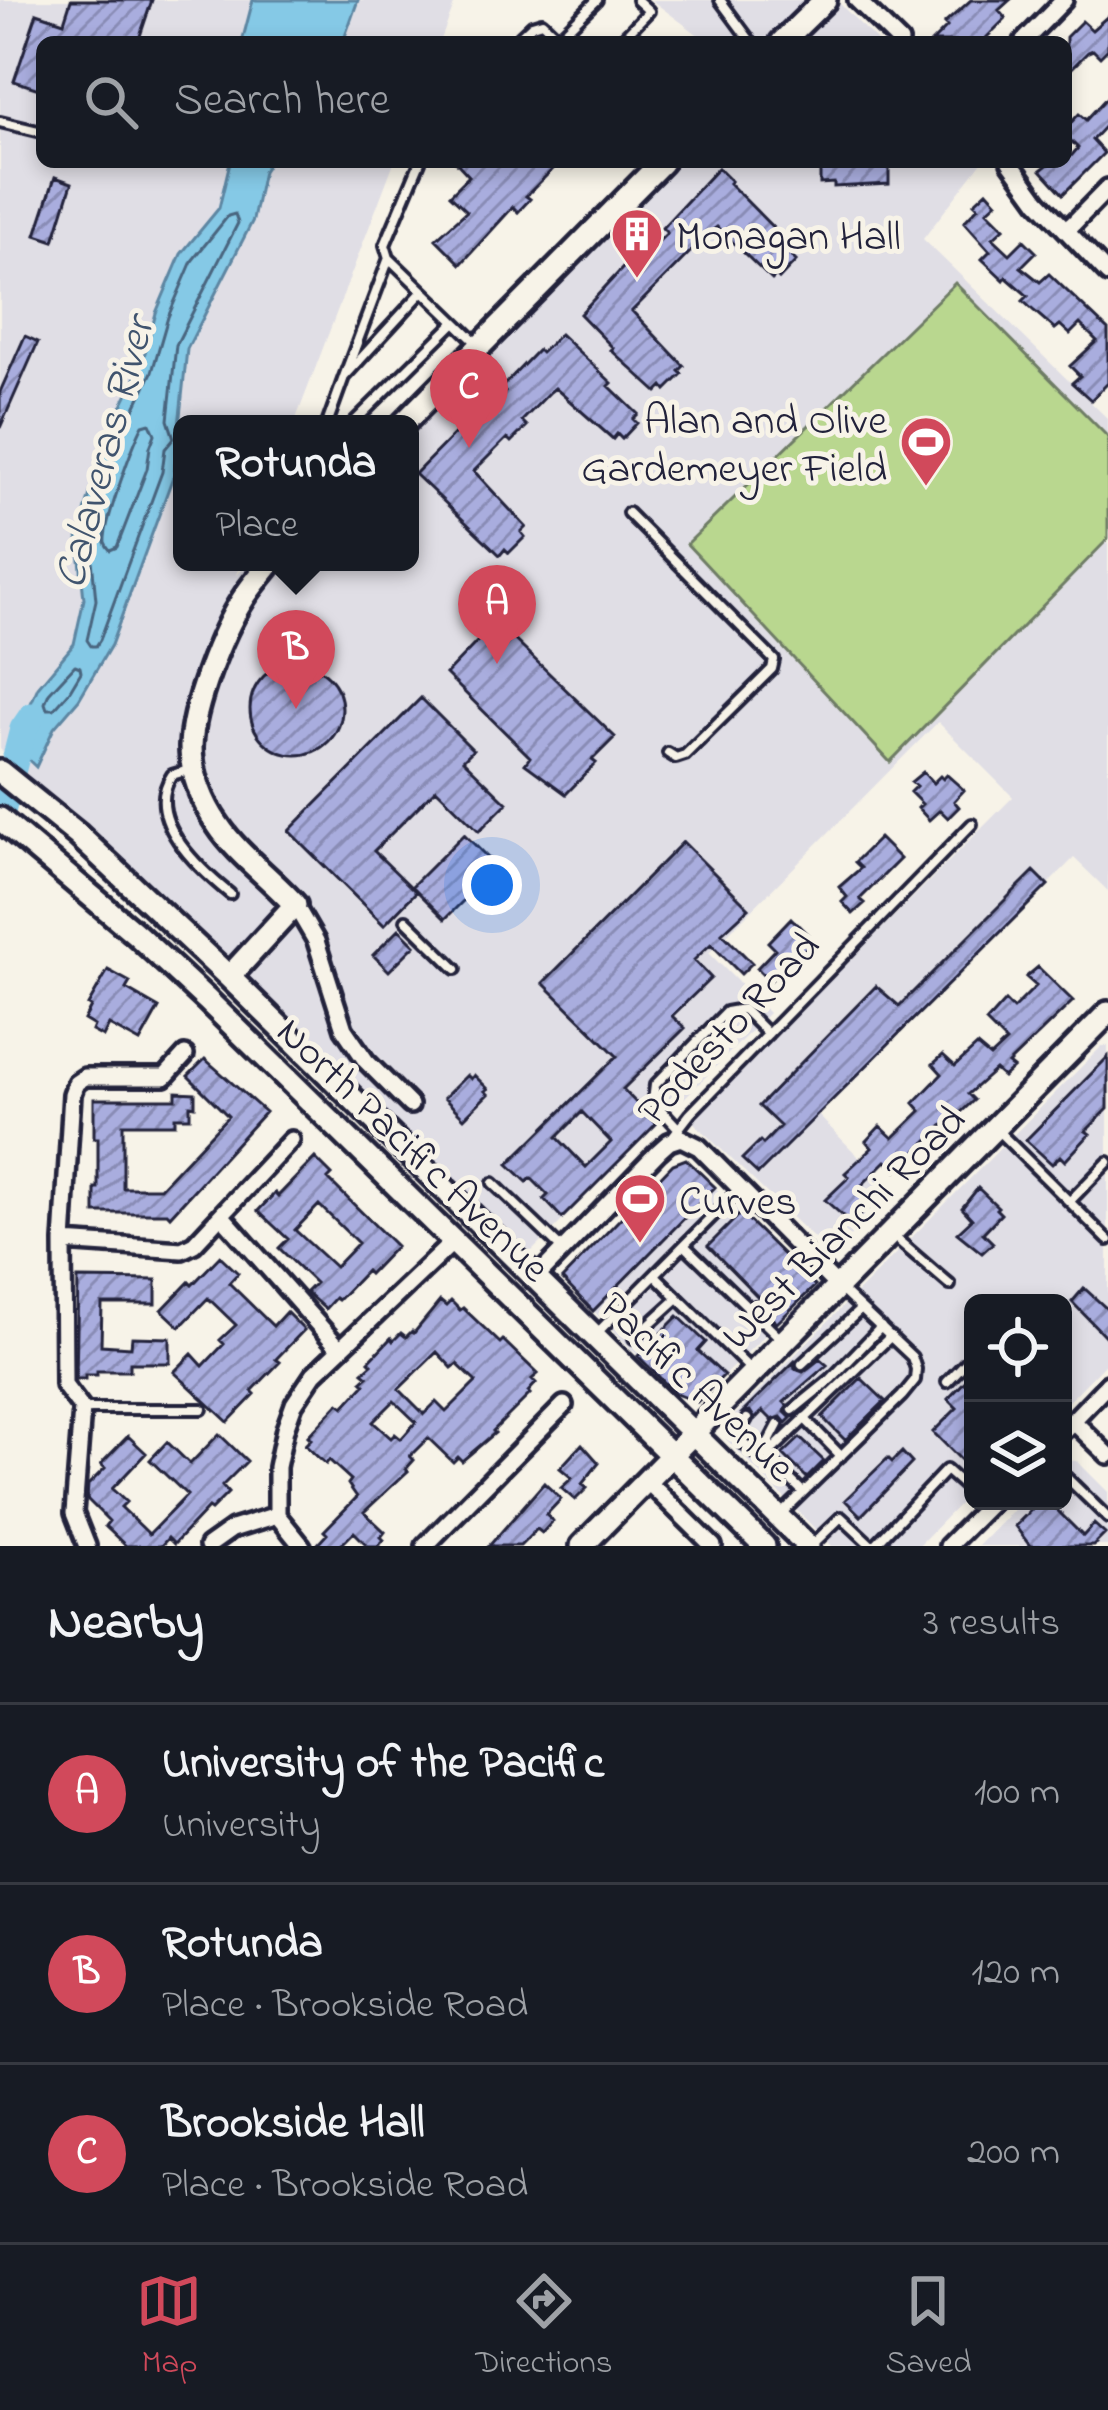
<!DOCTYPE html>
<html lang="en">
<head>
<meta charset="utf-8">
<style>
	:root { --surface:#171b24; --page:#20242c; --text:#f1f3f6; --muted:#9ea1a6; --line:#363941; --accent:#d1495b }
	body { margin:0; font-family:"Indie Flower",sans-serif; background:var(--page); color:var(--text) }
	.controls { position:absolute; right:36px; bottom:36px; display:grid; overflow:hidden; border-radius:18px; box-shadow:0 6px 18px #0003 }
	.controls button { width:108px; height:108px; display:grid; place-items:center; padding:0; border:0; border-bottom:3px solid var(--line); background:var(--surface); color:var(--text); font:60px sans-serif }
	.you { position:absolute; left:492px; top:885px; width:42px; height:42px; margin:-30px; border:9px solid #fff; border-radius:50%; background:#1a73e8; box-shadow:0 0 0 18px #1a73e833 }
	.badge { display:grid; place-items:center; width:78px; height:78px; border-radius:50%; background:var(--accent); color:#fff; font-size:39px; font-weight:700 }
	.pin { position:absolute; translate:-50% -99px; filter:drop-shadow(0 3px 6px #0008) }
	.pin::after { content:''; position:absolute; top:63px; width:42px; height:36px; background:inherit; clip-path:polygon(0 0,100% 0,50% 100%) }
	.popup { position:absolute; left:173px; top:415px; width:246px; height:156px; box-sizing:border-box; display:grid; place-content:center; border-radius:18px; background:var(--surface); filter:drop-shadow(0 3px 9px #0005); font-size:39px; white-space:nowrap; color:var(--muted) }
	.popup b { font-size:45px; color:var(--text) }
	.popup::after { content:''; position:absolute; left:50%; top:100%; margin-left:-24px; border:24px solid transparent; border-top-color:var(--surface) }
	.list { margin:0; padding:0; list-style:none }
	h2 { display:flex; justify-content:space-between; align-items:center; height:156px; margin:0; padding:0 48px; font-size:51px }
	h2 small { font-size:39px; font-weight:400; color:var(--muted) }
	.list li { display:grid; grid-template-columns:78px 1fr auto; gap:36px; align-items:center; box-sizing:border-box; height:180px; padding:0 48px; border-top:3px solid var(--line) }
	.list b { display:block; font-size:45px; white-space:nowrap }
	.list p { margin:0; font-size:39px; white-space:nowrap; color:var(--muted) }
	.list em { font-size:39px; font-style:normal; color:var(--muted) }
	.icon { flex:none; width:66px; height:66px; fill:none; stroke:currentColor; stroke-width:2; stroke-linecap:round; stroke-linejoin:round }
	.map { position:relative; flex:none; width:1108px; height:1546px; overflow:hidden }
	.search { position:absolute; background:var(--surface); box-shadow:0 6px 18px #0003; left:36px; right:36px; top:36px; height:132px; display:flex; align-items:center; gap:30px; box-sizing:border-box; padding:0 42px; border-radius:18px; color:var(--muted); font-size:45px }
	.sheet { height:696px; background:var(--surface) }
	nav { display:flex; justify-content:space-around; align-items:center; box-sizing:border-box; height:168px; border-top:3px solid var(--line); background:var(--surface); font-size:33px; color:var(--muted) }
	nav a { display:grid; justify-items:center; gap:6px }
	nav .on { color:var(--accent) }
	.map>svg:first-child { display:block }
	.built { fill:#e0dee5 }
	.green { fill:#b9d78f; stroke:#6e7c65; stroke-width:3 }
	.water { fill:#85c9e6; stroke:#5d86a2; stroke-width:3 }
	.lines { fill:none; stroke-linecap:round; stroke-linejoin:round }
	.shore { stroke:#4a657f; stroke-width:3 }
	.river { stroke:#85c9e6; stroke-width:27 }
	.building { fill:url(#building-hatch); stroke:#22223b; stroke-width:3; fill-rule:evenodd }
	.lane-casing { stroke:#22223b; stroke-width:16 }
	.street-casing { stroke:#22223b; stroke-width:24 }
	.secondary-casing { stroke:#22223b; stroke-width:30 }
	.lane { stroke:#f7f3e8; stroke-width:8 }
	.street { stroke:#f7f3e8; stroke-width:15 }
	.secondary { stroke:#f7f3e8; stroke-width:21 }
	.labels { text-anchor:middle; stroke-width:10; stroke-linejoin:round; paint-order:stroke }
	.poi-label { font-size:42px; fill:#22223b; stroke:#f7f3e8; text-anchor:start }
	.street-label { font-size:42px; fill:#22223b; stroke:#f7f3e8 }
	.water-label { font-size:45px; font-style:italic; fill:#40546e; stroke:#f7f3e8 }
</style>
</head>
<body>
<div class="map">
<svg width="1108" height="1546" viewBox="0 0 1108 1546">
	<defs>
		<pattern id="building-hatch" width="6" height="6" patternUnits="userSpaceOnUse" patternTransform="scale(3)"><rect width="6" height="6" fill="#a9adde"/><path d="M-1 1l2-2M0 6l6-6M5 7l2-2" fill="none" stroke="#898cb5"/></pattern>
	</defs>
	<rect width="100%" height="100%" fill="#f7f3e8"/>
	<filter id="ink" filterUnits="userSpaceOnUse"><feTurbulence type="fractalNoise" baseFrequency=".00833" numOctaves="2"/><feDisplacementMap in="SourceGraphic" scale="24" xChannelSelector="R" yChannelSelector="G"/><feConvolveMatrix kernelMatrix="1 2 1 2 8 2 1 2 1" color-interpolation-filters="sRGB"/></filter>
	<g filter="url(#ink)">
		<path class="built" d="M0 0H456L440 42H42V162H394L294 424H182V562H241L237 575 250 562H410V424H386L644 162H982L923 239 1108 419V891L1074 858 818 1115 897 1196 830 1254 691 1120 1013 797 938 722 709 953 769 1013 531 1252 0 749Z
			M651 0H836L878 42H708Z
			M1102 1046H1108V1361L1063 1407V1303H973V1490L918 1546H832L726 1439 727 1423Z
			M686 1159 815 1286 697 1402 676 1394 562 1279 673 1164Z
			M1063 1460 1077 1461 1108 1492V1546H978L1022 1501H1063Z"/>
		<path class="green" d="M955 283 1108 437V539L890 762 687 544Z"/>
		<path class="water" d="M253 0H358L343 42H242Z
			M230 162H269L263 171 253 220 187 349 174 474 111 645 79 699 54 728 36 767 13 745 38 687 74 644 84 599 78 539 92 486 110 429 141 367 156 313 181 254 219 208Z"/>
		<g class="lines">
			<path class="shore" d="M235 214 238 223 176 345 168 420 174 438 165 449 162 472 100 640 96 646H91L87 640 96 600 90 540 103 489 122 434 152 372 168 317 192 261 228 216Z
				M150 423 155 434 150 447 147 469 117 547 110 550C108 548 106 545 105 542 103 526 134 441 143 425Z
				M75 665 80 667 81 672 69 692 54 709H47L45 703 49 693Z"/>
			<path class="river" d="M0 820 23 729 32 716"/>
		</g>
		<path class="building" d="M71 0H152L138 42H42V90L14 81 37 13 64 22Z
			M971 0H1010L999 10 1006 18 982 42H932L947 27 944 24Z
			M1108 16V49L1100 57 1093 50 1088 52 1066 74V37L1082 21 1092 30Z
			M1108 96V123L1092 140 1104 153 1063 194 1041 170 1051 162H1066L1078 148 1066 136V128L1079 114 1086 120Z
			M456 162H560L526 196 530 199 518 212 513 207 461 264 436 239 467 211 450 195 469 176Z
			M820 162H889V184L834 187V183L820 184Z
			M718 168 731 181 729 183 797 252 792 257 796 261 779 279 776 276 772 280 717 227 709 233 632 311 684 366 679 371 682 374 666 390 663 386 657 392 611 350 613 348 580 314 633 257 638 262 667 233 662 228Z
			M55 177 72 183 54 241 36 235Z
			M987 191 997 202 987 211 1004 228 993 238 1010 254 1024 240 1036 252 1021 267 1040 282 1049 274 1108 330V383L1091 400 1072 383 1080 376 1070 366 1097 341 1080 324 1070 334 1060 325 1055 329 1034 311 1023 301 1028 296 1006 277 1004 280 982 259 990 251 964 222 978 207 974 203Z
			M560 334 612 383 609 386 638 414 633 419 637 423 622 439 617 434 613 439 555 388 550 392 522 421 527 426 511 442 507 438 474 471 526 527 521 532 525 537 509 553 505 549 500 555 415 474 472 416 477 420 505 392 501 388 538 350 541 353Z
			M25 336 38 342 0 428V392Z
			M496 622 615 737 592 760 596 763 566 794 525 764 530 757 446 674Z
			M250 709a46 46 0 1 1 92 0a46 46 0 1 1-92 0Z
			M421 698 473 750 463 760 507 803 479 831 436 789 374 851 416 892 384 925 289 831Z
			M923 772 933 783 940 776 943 779 947 775 964 790 954 801 959 807 948 818 940 810 929 820 918 808 922 804 910 792 916 786 911 782Z
			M464 834 497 867 445 919 412 886Z
			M879 838 900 859 860 899 865 903 853 914 842 902 847 897 839 887 861 868 855 862Z
			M683 842 749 908 722 933 752 963 741 974 711 944 694 960 711 978 672 1016 685 1028 623 1089 656 1124 562 1218 544 1199 548 1195 531 1178 527 1182 508 1164 617 1056 543 983ZM582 1112 611 1142 586 1167 557 1137Z
			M1034 871 1048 885 758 1174 742 1159 760 1141 763 1144 780 1126 759 1106 876 986 899 1006Z
			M791 918 811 938 805 944 808 946 770 981 757 968 775 949 768 942Z
			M399 929 415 945 389 971 373 955Z
			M1038 967 1073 1001 1008 1064 1013 1068 1003 1077 995 1070 968 1094 974 1100 958 1115 956 1113 896 1171 886 1161 860 1187 870 1199 860 1209 864 1212 852 1224 825 1200 849 1177 845 1173 872 1148 866 1141 880 1126 893 1138 921 1111 914 1103 942 1074 933 1064 943 1055 955 1066 977 1046 990 1057 1006 1042 986 1022 1005 1001 1013 1009 1036 986 1026 977Z
			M108 970 130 982 126 989 159 1008 140 1042 109 1025 103 1037 92 1031 94 1026 84 1020 91 1007 88 1005Z
			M1108 1057V1109L1086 1131 1090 1134 1065 1161 1060 1156 1052 1164 1026 1140Z
			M205 1059 265 1112 170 1216 167 1213H95V1188H98V1138H94V1099H176V1092L195 1093V1106L190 1105V1117H175V1124H123V1188H160L228 1116 188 1076Z
			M467 1075 471 1079 474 1075 488 1089 485 1091 488 1094 464 1118 444 1098Z
			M315 1158 332 1175 328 1179 396 1246 369 1274 366 1271 338 1300 335 1298 325 1309 306 1292 315 1283 279 1248 288 1239 258 1211 275 1193 278 1196ZM319 1205 358 1243 335 1267 295 1230Z
			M686 1159 715 1187 593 1311 562 1279 673 1164Z
			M978 1188 998 1207 996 1209 1001 1214 983 1233 993 1243 982 1253 957 1233 972 1219 962 1208Z
			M741 1213 815 1286 777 1323 753 1300 759 1298 708 1246Z
			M220 1256 238 1273 229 1283 273 1326 286 1312 304 1330 276 1359 280 1362 252 1391 255 1394 228 1422 174 1372 192 1354 203 1366 224 1344 220 1340 236 1325 208 1298 180 1327 162 1310 189 1282 192 1285Z
			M78 1279 156 1280V1304H102L101 1345 131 1347 132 1337 170 1338V1363H130V1371H97V1375H85V1379H76Z
			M1084 1288 1108 1310V1339L1072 1302Z
			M440 1301 446 1306 451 1301 460 1310 463 1308 500 1343 503 1340 538 1374 532 1379 536 1383 528 1392 530 1394 493 1431 495 1433 462 1461 458 1457 453 1462 428 1438 410 1456 414 1460 406 1469 408 1471 364 1512 385 1532 381 1537 384 1540 378 1546H368L354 1532 340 1546H316L327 1534 324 1531 357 1497 348 1484 351 1480 329 1460 326 1464 320 1459 305 1445 311 1439 308 1436 339 1403 344 1407 365 1384 362 1381 368 1376 363 1372 372 1364 369 1361 391 1338 393 1341 401 1333 406 1337 412 1331 414 1333ZM437 1352 452 1368 457 1364 476 1382 446 1412 436 1402 424 1414 399 1389ZM394 1401 416 1422 401 1439 395 1434 391 1438 373 1422Z
			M678 1316 706 1342 698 1351 724 1375 697 1402 676 1394 638 1356Z
			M820 1359 827 1365 784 1402 787 1405 785 1412 791 1418 786 1423 781 1417 772 1420 763 1411 755 1419 750 1411 743 1412 794 1362 795 1369 803 1372Z
			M973 1373V1472L933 1432 957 1408 948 1399Z
			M861 1378 885 1401 845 1440 822 1417Z
			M219 1434 247 1461 222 1486 228 1493 211 1510 208 1508 174 1544 168 1538 161 1546H126L105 1526 109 1521 87 1499 88 1485 105 1468 101 1464 128 1436 146 1453 112 1489 126 1502 121 1507 149 1534 187 1495 150 1460 167 1442 190 1464Z
			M800 1438 824 1461 807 1478 783 1454Z
			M582 1444 599 1463 582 1484 587 1488 575 1500 561 1488 572 1478 560 1468Z
			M902 1452 912 1463 861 1516 845 1500 888 1458 892 1462Z
			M544 1483 561 1499 546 1515 553 1521 542 1533 537 1529 520 1546H489Z
			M1040 1501H1048L1083 1536 1094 1524 1105 1534 1093 1546H1030L1015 1526Z"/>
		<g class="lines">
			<g class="lane-casing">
				<path id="lane" d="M720 0 751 42
					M559 37 597 0
					M514 42 532 25 542 22 563 42
					M619 42 649 11 637 0
					M0 122 42 132
					M389 258 479 345
					M344 377 389 258 385 245 420 162
					M327 424 344 377 423 291
					M352 424 455 322
					M628 513 774 660 772 669 685 755 676 758 668 753
					M192 769 172 775C143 818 198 868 230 894
					M406 920 456 969
					M679 1129 653 1101 655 1085 726 1012 743 1009 768 1034
					M998 1131 1108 1240
					M673 1136 690 1114 972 824
					M493 1183 562 1249
					M1070 1201 1108 1162
					M892 1235 950 1285
					M684 1245 740 1189
					M655 1275 752 1371
					M596 1334 684 1245 782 1340
					M634 1338 678 1298
					M802 1364 861 1309
					M947 1382 973 1355
					M83 1409H202
					M793 1410 831 1379 881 1327
					M804 1418 841 1456
					M747 1419 738 1434 741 1441 754 1453 768 1444 778 1425
					M1063 1474 1108 1518
					M803 1492 766 1456 891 1336
					M779 1516 902 1396 915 1380 916 1369 912 1357 840 1289
					M812 1545 841 1517 872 1546
					M874 1546 946 1470 973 1494"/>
			</g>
			<g class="street-casing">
				<path id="street" d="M857 0 900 42
					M1023 42 1064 0
					M1010 162 1038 201 1108 274
					M1067 230 1108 188
					M295 905 316 941 344 1029 366 1061 410 1105
					M221 1215 340 1349
					M63 1242 182 1250 194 1244 291 1140
					M535 1279 659 1151 669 1142 681 1138 699 1147 838 1287
					M1073 1421 1108 1455
					M1063 1431 1108 1384
					M646 1480 713 1546
					M277 1515V1467L285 1429 294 1404 314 1374 454 1241
					M277 1515 302 1546
					M87 1546 74 1513 82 1409 64 1385 63 1242 72 1094 76 1083 85 1077H165L185 1055
					M208 1546 232 1529 277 1515
					M425 1546 564 1405
					M948 1546 993 1501"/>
			</g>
			<g class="secondary-casing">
				<path id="secondary" d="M782 42 825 0
					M403 424 662 162
					M0 772 78 835 229 977 808 1546
					M0 819 136 934 207 1000 764 1546
					M229 977 295 905C271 878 237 854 218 825 203 804 191 774 191 747 192 707 221 633 243 599 251 586 262 574 271 562
					M582 1546 1108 1013"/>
			</g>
			<use href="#lane" class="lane"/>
			<use href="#street" class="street"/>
			<use href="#secondary" class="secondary"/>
		</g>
	</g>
	<defs>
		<g id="building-pin" transform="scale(2.7)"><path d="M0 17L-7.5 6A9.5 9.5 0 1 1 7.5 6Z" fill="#d1495b" stroke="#f7f3e8"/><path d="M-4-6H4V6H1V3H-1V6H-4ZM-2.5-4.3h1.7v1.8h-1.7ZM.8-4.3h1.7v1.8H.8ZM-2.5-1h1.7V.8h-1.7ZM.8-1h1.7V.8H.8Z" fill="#fff"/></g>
		<g id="stadium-pin" transform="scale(2.7)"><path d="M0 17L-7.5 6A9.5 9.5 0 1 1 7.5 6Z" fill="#d1495b" stroke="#f7f3e8"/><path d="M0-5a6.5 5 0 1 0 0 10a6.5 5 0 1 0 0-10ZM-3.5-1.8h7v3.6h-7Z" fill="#fff"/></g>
	</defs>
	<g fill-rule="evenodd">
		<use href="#building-pin" x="637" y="234"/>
		<use href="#stadium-pin" x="926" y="442"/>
		<use href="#stadium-pin" x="640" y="1199"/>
	</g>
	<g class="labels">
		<g class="poi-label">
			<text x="676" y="249">Monagan Hall</text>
			<text x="887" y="433" text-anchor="end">Alan and Olive<tspan x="887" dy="48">Gardemeyer Field</tspan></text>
			<text x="679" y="1214">Curves</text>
		</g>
		<g class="street-label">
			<text transform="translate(727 1027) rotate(-47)" y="15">Podesto Road</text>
			<text transform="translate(415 1148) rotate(44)" y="15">North Pacific Avenue</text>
			<text transform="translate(842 1226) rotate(-45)" y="15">West Bianchi Road</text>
			<text transform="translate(699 1385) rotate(44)" y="15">Pacific Avenue</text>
		</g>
		<g class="water-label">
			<text transform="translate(102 452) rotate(-75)" y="16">Calaveras River</text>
		</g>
	</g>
</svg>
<div class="controls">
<button><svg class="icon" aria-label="locate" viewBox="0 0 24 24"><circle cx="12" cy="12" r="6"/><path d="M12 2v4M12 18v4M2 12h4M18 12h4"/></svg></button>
<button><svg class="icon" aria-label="layers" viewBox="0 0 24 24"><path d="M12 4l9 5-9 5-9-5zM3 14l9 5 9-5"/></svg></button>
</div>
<div class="you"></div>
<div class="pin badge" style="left:497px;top:664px">A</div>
<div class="pin badge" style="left:296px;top:709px">B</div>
<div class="popup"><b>Rotunda</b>Place</div>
<div class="pin badge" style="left:469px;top:448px">C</div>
<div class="search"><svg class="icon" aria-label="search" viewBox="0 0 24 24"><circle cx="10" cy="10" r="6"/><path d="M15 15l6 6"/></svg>Search here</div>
</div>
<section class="sheet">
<h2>Nearby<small>3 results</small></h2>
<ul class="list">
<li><span class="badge">A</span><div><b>University of the Pacific</b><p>University</p></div><em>100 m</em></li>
<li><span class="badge">B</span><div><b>Rotunda</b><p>Place · Brookside Road</p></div><em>120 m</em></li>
<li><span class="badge">C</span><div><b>Brookside Hall</b><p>Place · Brookside Road</p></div><em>200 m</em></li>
</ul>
</section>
<nav>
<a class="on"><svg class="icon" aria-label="map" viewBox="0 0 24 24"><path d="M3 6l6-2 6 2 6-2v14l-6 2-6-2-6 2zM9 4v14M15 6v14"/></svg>Map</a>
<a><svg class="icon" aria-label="directions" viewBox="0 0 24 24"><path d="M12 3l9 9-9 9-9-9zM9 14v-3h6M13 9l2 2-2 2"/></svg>Directions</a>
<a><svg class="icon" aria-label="saved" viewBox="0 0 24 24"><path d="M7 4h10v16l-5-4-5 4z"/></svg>Saved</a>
</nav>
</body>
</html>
